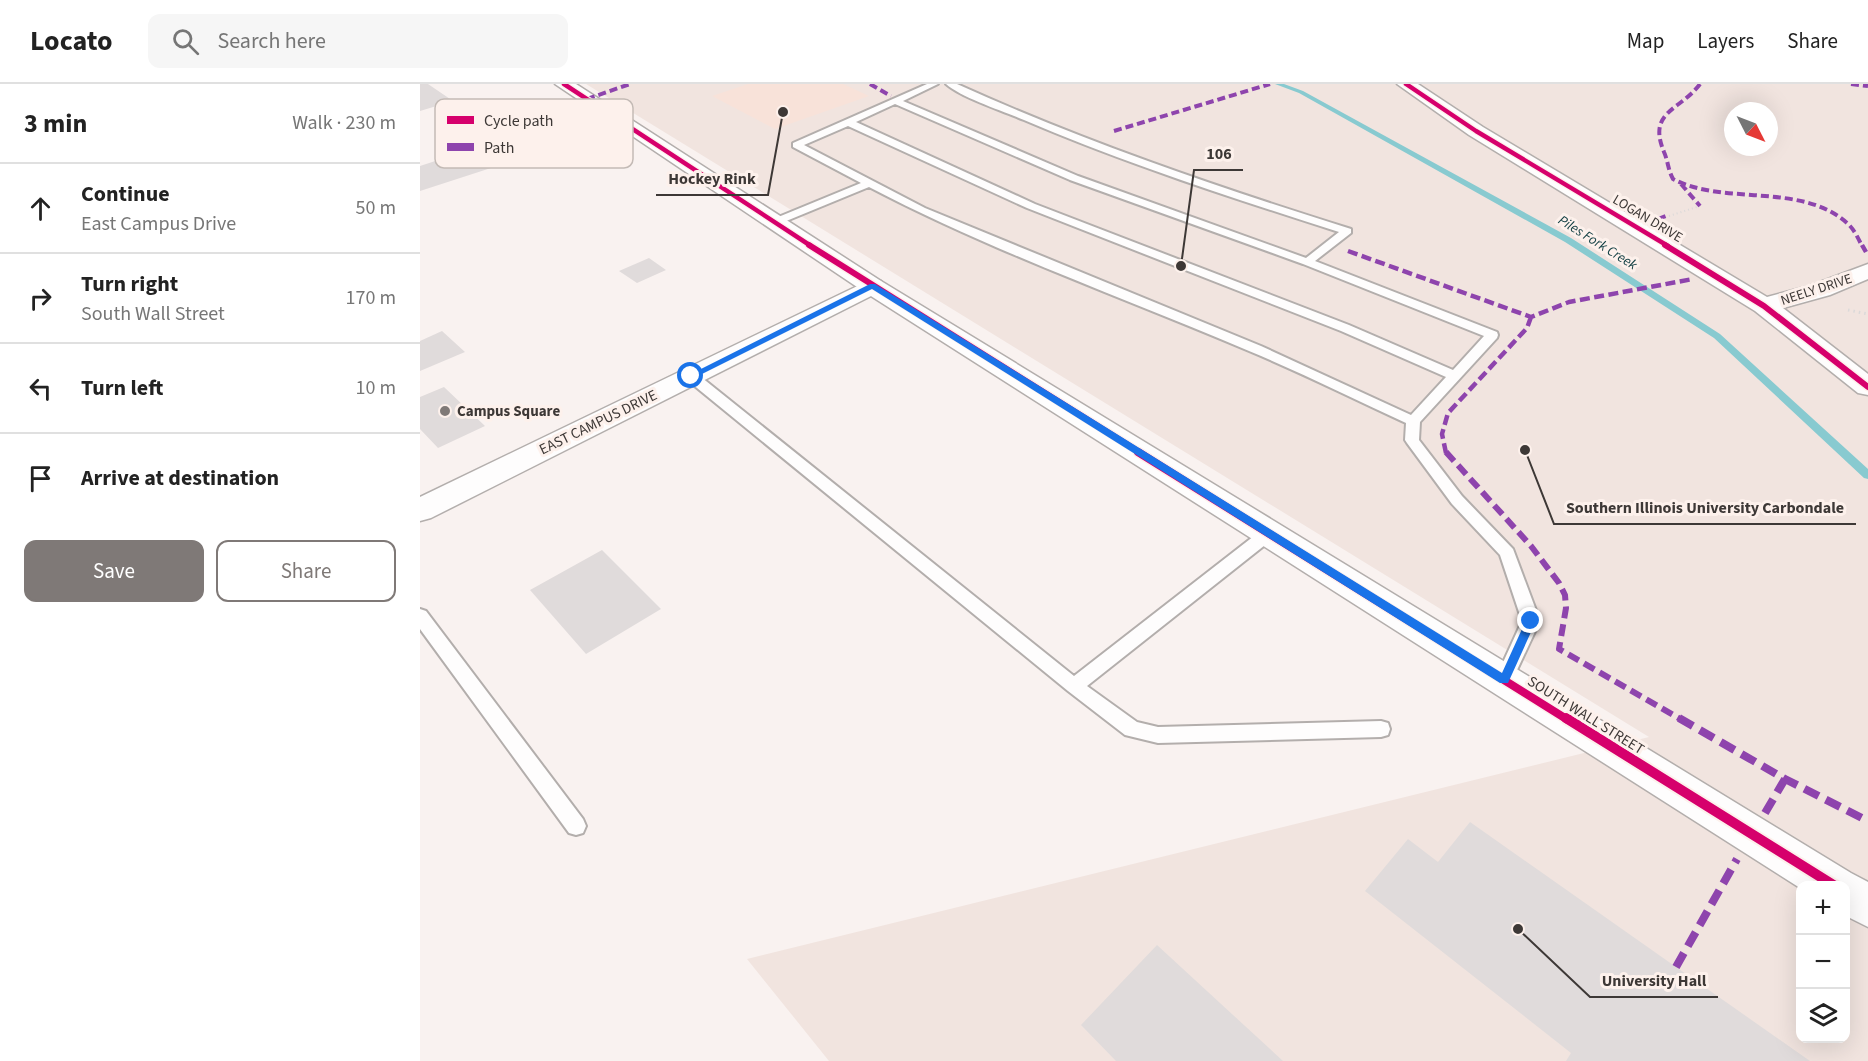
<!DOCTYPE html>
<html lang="en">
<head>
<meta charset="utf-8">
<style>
	:root { --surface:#fff; --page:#f6f6f6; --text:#222; --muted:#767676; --line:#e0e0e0; --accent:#7f7977 }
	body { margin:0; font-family:"Source Sans 3",sans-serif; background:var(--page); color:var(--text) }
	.controls { position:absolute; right:18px; bottom:18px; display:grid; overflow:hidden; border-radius:12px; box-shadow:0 6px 24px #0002 }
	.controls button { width:54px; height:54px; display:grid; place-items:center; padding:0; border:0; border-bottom:2px solid var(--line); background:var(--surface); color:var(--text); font:30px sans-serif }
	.compass { position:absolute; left:1304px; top:18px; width:54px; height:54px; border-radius:50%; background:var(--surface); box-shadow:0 6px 24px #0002; rotate:132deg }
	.stop { position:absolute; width:18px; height:18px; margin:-14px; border:4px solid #1a73e8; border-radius:50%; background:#fff }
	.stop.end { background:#1a73e8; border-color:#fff; box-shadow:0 2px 6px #0008 }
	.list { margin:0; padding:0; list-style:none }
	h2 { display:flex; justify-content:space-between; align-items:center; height:78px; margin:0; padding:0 24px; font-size:26px }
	h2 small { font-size:20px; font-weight:400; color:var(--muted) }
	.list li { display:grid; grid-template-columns:39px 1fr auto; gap:18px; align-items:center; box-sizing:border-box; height:90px; padding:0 24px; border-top:2px solid var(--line) }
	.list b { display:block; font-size:22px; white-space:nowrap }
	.list p { margin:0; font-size:20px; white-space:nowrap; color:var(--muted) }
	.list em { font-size:20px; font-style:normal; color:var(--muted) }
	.actions { display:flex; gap:12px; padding:18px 24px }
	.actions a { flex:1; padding:14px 0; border:2px solid var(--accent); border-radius:12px; text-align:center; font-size:21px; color:var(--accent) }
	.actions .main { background:var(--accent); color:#fff }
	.icon { flex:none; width:33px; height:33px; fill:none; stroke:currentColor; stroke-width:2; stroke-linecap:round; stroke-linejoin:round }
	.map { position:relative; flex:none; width:1448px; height:977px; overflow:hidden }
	header { display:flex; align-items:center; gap:36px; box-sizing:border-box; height:84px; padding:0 30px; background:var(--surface); border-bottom:2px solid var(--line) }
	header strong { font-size:28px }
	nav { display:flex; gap:33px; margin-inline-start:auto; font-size:21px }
	.search { width:420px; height:54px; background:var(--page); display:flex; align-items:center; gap:15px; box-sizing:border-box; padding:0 21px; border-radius:12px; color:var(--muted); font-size:22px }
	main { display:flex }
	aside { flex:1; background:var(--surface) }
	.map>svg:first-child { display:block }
	.built { fill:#f1e4df; fill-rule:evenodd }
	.green { fill:#f8e2d9 }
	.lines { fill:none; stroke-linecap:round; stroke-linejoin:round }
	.stream { fill:#88cad0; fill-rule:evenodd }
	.building { fill:#e0dbdb }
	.service-casing { stroke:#b3aeac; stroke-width:4 }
	.minor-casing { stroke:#b3aeac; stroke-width:3 }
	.tertiary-casing { stroke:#b3aeac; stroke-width:3 }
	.path-far1 { stroke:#dbd9d9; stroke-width:2; stroke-dasharray:1 3; stroke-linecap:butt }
	.path { stroke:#dbd9d9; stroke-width:3; stroke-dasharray:1.5 4; stroke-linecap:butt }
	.service { fill:#fefdfd; fill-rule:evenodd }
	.minor { fill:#fefdfd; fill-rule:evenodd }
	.tertiary { fill:#fefdfd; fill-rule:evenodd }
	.quiet-far3 { stroke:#8e44ad; stroke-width:4; stroke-dasharray:8 4; stroke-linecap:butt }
	.quiet-far2 { stroke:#8e44ad; stroke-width:4.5; stroke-dasharray:10 4.5; stroke-linecap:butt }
	.quiet-far1 { stroke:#8e44ad; stroke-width:6; stroke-dasharray:12 6; stroke-linecap:butt }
	.quiet { stroke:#8e44ad; stroke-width:8; stroke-dasharray:16 8; stroke-linecap:butt }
	.cycleway-far3-casing { stroke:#fdf1ec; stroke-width:7 }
	.cycleway-far2-casing { stroke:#fdf1ec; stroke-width:9 }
	.cycleway-far1-casing { stroke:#fdf1ec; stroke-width:11 }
	.cycleway-casing { stroke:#fdf1ec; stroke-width:14 }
	.cycleway-far3 { stroke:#d6006c; stroke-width:4.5 }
	.cycleway-far2 { stroke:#d6006c; stroke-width:6 }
	.cycleway-far1 { stroke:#d6006c; stroke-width:8 }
	.cycleway { stroke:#d6006c; stroke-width:10 }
	.route { fill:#1a73e8 }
	.poi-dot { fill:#7f7977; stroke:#fdf1ec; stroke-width:2 }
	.labels { text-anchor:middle; stroke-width:6; stroke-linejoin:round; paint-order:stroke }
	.far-street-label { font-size:14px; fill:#3d3836; stroke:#fdf1ec }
	.far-water-label { font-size:14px; font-style:italic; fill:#0e3c40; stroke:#fdf1ec }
	.poi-label { font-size:15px; font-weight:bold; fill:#3d3836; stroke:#fdf1ec; text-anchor:start }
	.street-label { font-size:15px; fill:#3d3836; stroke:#fdf1ec }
	.key { fill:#fdf1ec; stroke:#c3bab5; stroke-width:1.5 }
	.key-label { font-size:16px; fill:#3d3836 }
	.leader { fill:none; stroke:#3d3836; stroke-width:2 }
	.callout-dot { fill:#3d3836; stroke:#fdf1ec; stroke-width:2 }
	.callout-label { font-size:16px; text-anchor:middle; font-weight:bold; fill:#3d3836; stroke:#fdf1ec; stroke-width:6; stroke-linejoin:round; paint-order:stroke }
</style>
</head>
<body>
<header>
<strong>Locato</strong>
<div class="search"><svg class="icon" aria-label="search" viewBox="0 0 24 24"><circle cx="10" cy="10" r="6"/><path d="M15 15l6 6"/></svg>Search here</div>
<nav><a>Map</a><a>Layers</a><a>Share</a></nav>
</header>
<main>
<aside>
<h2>3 min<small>Walk · 230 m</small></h2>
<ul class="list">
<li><svg class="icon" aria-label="ahead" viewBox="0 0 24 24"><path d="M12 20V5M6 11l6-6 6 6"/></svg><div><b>Continue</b><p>East Campus Drive</p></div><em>50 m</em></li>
<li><svg class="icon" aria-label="right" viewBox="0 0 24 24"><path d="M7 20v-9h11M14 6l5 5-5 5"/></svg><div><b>Turn right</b><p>South Wall Street</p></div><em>170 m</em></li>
<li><svg class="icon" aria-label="left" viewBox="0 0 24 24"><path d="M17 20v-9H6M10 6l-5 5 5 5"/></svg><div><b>Turn left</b></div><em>10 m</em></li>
<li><svg class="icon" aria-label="arrive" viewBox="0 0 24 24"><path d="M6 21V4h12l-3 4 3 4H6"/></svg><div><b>Arrive at destination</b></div></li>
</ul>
<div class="actions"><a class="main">Save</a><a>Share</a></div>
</aside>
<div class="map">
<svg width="1448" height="977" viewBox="0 0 1448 977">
	<rect width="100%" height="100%" fill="#f9f2f0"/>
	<path class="built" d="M166 0H1448V977H409L327 875 1229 653ZM1313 27H1349V63H1313ZM1380 802H1426V954H1380Z"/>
	<path class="green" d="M328 0H423L449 12 355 45 292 12Z"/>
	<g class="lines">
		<path class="stream" d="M855 0H864L883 7 1151 154 1300 250 1448 385V395L1444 394 1294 254 1145 158 879 9Z"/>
	</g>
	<path class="building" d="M0 0H8L33 17 0 27Z
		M49 66 74 83 0 107V82Z
		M229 174 246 186 217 199 199 187Z
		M22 247 45 268 0 287V257Z
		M24 303 65 342 18 364 0 345V313Z
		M182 466 241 525 166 570 110 506Z
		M1050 738 1256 883 1390 977H1146L1151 969 945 807 988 755 1018 778Z
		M737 861 863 977H696L661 941Z"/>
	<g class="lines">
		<g class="service-casing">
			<path id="service" d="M507 0H518L483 17 658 92 886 174 919 148C813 114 707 80 604 36 583 27 542 14 526 0H537C665 58 797 103 931 145V149L895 177 1077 248 1078 251 1077 254 1000 338 999 356 1042 412 1093 465 1120 537 1090 601 1084 603 1078 601 1075 596 1102 537 1080 471 1032 420 987 359 985 356 986 339C934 315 882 289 829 267 702 213 571 167 449 103L359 140H351V136L441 99 373 63V59ZM475 20 650 96 883 180 1064 252 1033 286 929 241 615 120 436 38ZM428 42 607 124 921 247 1026 293 991 331 841 262 505 124 384 61Z
				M271 288 276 289 654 592 843 445H855L857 449 855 453 667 602 717 638 738 643 961 637 968 639 970 645 968 651 961 653 738 659 705 651 648 607 266 295 264 292Z
				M0 525 6 527 163 735 166 742 163 749 156 751 149 749 0 545Z"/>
		</g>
		<g class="minor-casing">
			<path id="minor" d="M452 195 461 197 464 202 461 207 11 434 0 437V413Z"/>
		</g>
		<g class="tertiary-casing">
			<path id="tertiary" d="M135 0H156L461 197 1431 789 1448 798V843L1426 832V802H1380V804L443 207Z
				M977 0H998L1063 43 1347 213 1392 201 1448 180V195L1410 211 1363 224 1448 290V311L1438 309 1335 227 1049 51Z"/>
		</g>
		<path class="path-far1" d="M1249 132 1280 122"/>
		<path class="path" d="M1428 226 1448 230"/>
		<use href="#service" class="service"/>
		<use href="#minor" class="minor"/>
		<use href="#tertiary" class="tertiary"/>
		<path class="quiet-far3" d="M450 0 471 12
			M1280 0C1260 27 1227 27 1244 68 1248 77 1248 86 1253 95 1304 122 1381 98 1427 139 1434 145 1438 154 1442 162
			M1431 0 1448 2
			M167 15 210 0
			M694 47 850 0
			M1261 100 1280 122
			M1238 135 1246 132"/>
		<path class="quiet-far2" d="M1442 161 1446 168
			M928 167 1111 233 1149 218 1273 195
			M1026 369 1022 350 1028 329 1107 244 1111 233"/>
		<path class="quiet-far1" d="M1026 368 1111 462 1139 499 1145 511 1146 524 1139 565 1262 636"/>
		<path class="quiet" d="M1259 634 1365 695 1448 737
			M1345 729 1365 695
			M1256 883 1317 775"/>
		<g class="cycleway-far3-casing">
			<path id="cycleway-far3" d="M144 0 391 162
				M986 0 1056 47 1248 162"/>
		</g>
		<g class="cycleway-far2-casing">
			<path id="cycleway-far2" d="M389 161 721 369
				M1245 161 1344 222 1448 303"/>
		</g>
		<g class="cycleway-far1-casing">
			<path id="cycleway-far1" d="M718 368 1148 636"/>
		</g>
		<g class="cycleway-casing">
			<path id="cycleway" d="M1146 634 1415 802"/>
		</g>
		<use href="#cycleway-far3" class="cycleway-far3"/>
		<use href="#cycleway-far2" class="cycleway-far2"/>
		<use href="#cycleway-far1" class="cycleway-far1"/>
		<use href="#cycleway" class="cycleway"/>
	</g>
	<path class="route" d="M450 200H455L1082 589 1107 534H1115L1116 537 1088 599H1080L452 205 274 294 267 292Z"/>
	<circle class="poi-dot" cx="25" cy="327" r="6"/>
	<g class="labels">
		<g class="far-street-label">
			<text transform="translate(1228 134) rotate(31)" y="5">LOGAN DRIVE</text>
			<text transform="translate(1396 205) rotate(-18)" y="5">NEELY DRIVE</text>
		</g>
		<g class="far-water-label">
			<text transform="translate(1178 158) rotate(32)" y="5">Piles Fork Creek</text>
		</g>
		<g class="poi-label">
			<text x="37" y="332">Campus Square</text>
		</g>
		<g class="street-label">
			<text transform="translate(178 338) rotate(-26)" y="5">EAST CAMPUS DRIVE</text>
			<text transform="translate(1166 631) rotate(32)" y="5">SOUTH WALL STREET</text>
		</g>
	</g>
	<rect x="15" y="15" width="198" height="69" rx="9" class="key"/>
	<rect x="27" y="32" width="27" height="8" fill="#d6006c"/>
	<rect x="27" y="59" width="27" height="8" fill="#8e44ad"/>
	<g class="key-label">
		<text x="64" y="42">Cycle path</text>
		<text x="64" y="69">Path</text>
	</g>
	<path class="leader" d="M761 182L774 86H823M363 28L348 111H236M1105 366L1134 440H1436M1098 845L1170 913H1298"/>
	<g class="callout-dot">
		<circle cx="761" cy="182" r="6"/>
		<circle cx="363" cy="28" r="6"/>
		<circle cx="1105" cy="366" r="6"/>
		<circle cx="1098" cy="845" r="6"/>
	</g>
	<g class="callout-label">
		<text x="799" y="75">106</text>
		<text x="292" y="100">Hockey Rink</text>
		<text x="1285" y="429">Southern Illinois University Carbondale</text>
		<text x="1234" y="902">University Hall</text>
	</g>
</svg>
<div class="controls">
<button>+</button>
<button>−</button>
<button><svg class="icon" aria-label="layers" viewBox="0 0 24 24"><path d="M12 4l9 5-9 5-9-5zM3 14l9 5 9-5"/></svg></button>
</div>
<svg class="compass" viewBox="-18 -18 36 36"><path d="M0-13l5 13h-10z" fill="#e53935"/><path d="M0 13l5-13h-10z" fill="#767676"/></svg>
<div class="stop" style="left:271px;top:292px"></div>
<div class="stop end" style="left:1111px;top:537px"></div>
</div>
</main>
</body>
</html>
